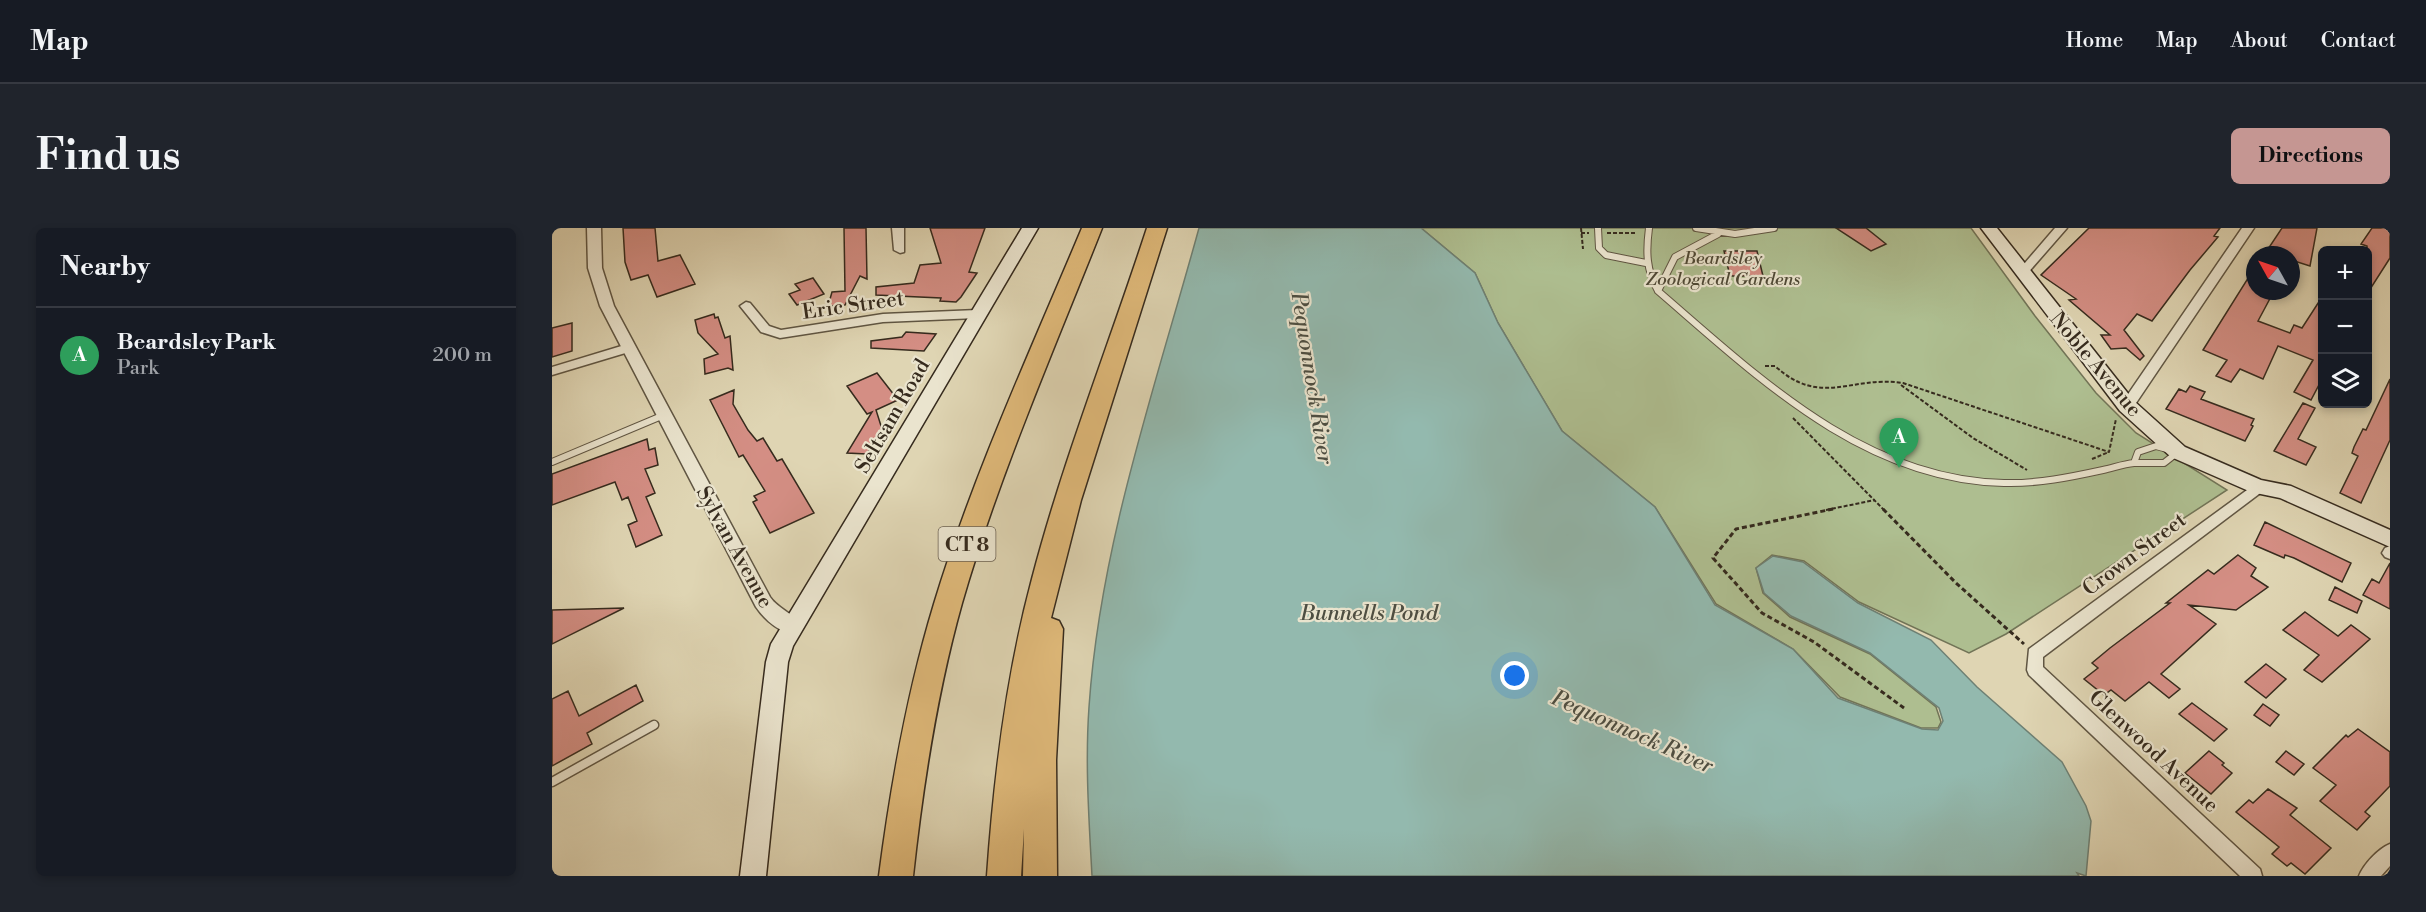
<!DOCTYPE html>
<html lang="en">
<head>
<meta charset="utf-8">
<style>
	:root { --surface:#171b24; --page:#20242c; --text:#f1f3f6; --muted:#9ea1a6; --line:#363941; --accent:#c59692 }
	body { margin:0; font-family:"Libre Bodoni",serif; background:var(--page); color:var(--text) }
	.controls { position:absolute; right:18px; top:18px; display:grid; overflow:hidden; border-radius:9px; box-shadow:0 3px 9px #0003 }
	.controls button { width:54px; height:54px; display:grid; place-items:center; padding:0; border:0; border-bottom:2px solid var(--line); background:var(--surface); color:var(--text); font:30px sans-serif }
	.compass { position:absolute; left:1694px; top:18px; width:54px; height:54px; border-radius:50%; background:var(--surface); box-shadow:0 3px 9px #0003; rotate:310deg }
	.you { position:absolute; left:963px; top:448px; width:21px; height:21px; margin:-15px; border:4px solid #fff; border-radius:50%; background:#1a73e8; box-shadow:0 0 0 9px #1a73e833 }
	.badge { display:grid; place-items:center; width:39px; height:39px; border-radius:50%; background:var(--accent); color:#fff; font-size:20px; font-weight:700 }
	.pin { position:absolute; translate:-50% -50px; filter:drop-shadow(0 2px 3px #0008) }
	.pin::after { content:''; position:absolute; top:32px; width:21px; height:18px; background:inherit; clip-path:polygon(0 0,100% 0,50% 100%) }
	.list { margin:0; padding:0; list-style:none }
	h2 { display:flex; justify-content:space-between; align-items:center; height:78px; margin:0; padding:0 24px; font-size:26px }
	h2 small { font-size:20px; font-weight:400; color:var(--muted) }
	.list li { display:grid; grid-template-columns:39px 1fr auto; gap:18px; align-items:center; box-sizing:border-box; height:96px; padding:0 24px; border-top:2px solid var(--line) }
	.list b { display:block; font-size:22px; white-space:nowrap }
	.list p { margin:0; font-size:20px; white-space:nowrap; color:var(--muted) }
	.list em { font-size:20px; font-style:normal; color:var(--muted) }
	.icon { flex:none; width:33px; height:33px; fill:none; stroke:currentColor; stroke-width:2; stroke-linecap:round; stroke-linejoin:round }
	.map { position:relative; flex:none; width:1838px; height:648px; overflow:hidden; border-radius:9px }
	header { display:flex; align-items:center; gap:36px; box-sizing:border-box; height:84px; padding:0 30px; background:var(--surface); border-bottom:2px solid var(--line) }
	header strong { font-size:28px }
	nav { display:flex; gap:33px; margin-inline-start:auto; font-size:21px }
	.intro { display:flex; align-items:center; justify-content:space-between; box-sizing:border-box; height:144px; padding:0 36px }
	h1 { margin:0; font-size:42px }
	.button { padding:15px 27px; border-radius:9px; background:var(--accent); color:#111; font-size:21px; font-weight:700 }
	main { display:flex; gap:36px; padding:0 36px }
	aside { flex:1; background:var(--surface); border-radius:9px; box-shadow:0 3px 9px #0003 }
	.map>svg:first-child { display:block }
	.green { fill:#aebe90; stroke:#727457; stroke-width:1.5 }
	.water { fill:#93b9ae; stroke:#6e8074; stroke-width:1.5 }
	.building { fill:#d48e84; stroke:#362b1e; stroke-width:1.5 }
	.lines { fill:none; stroke-linecap:round; stroke-linejoin:round }
	.service-far1-casing { stroke:#605643; stroke-width:8 }
	.service-casing { stroke:#605643; stroke-width:11 }
	.minor-casing { stroke:#605643; stroke-width:3 }
	.tertiary-casing { stroke:#605643; stroke-width:3 }
	.secondary-casing { stroke:#362b1e; stroke-width:3 }
	.motorway-casing { stroke:#362b1e; stroke-width:3 }
	.path-far1 { stroke:#362b1e; stroke-width:2; stroke-dasharray:4 2; stroke-linecap:butt }
	.path { stroke:#362b1e; stroke-width:3; stroke-dasharray:5 3; stroke-linecap:butt }
	.service-far1 { stroke:#eae4ce; stroke-width:6 }
	.service { stroke:#eae4ce; stroke-width:8 }
	.minor { fill:#eae4ce; fill-rule:evenodd }
	.tertiary { fill:#eae4ce; fill-rule:evenodd }
	.secondary { fill:#eae4ce; fill-rule:evenodd }
	.motorway { fill:#e0ba7a; fill-rule:evenodd }
	.labels { text-anchor:middle; stroke-width:4.5; stroke-linejoin:round; paint-order:stroke }
	.far-park-label { font-size:18px; font-style:italic; fill:#4e4835; stroke:#eae4ce }
	.shield { fill:#eae4ce; stroke:#6c6253; stroke-width:1.5 }
	.shield-label { font-size:20px; font-weight:bold; fill:#362b1e }
	.street-label { font-size:21px; fill:#362b1e; stroke:#eae4ce }
	.water-label { font-size:22px; font-style:italic; fill:#4d4e42; stroke:#eae4ce }
</style>
</head>
<body>
<header>
<strong>Map</strong>
<nav><a>Home</a><a>Map</a><a>About</a><a>Contact</a></nav>
</header>
<div class="intro"><h1>Find us</h1><a class="button">Directions</a></div>
<main>
<aside>
<h2>Nearby<small></small></h2>
<ul class="list">
<li><span class="badge" style="background:#2e9e5b">A</span><div><b>Beardsley Park</b><p>Park</p></div><em>200 m</em></li>
</ul>
</aside>
<div class="map">
<svg width="1838" height="648" viewBox="0 0 1838 648">
	<rect width="100%" height="100%" fill="#dfd5b3"/>
	<filter id="stains"><feTurbulence type="fractalNoise" baseFrequency=".00333" numOctaves="4"/><feColorMatrix values="0 0 0 0 .2 0 0 0 0 .09 0 0 0 0 .02 0 0 0 .5 -.17"/></filter>
	<radialGradient id="worn" r=".72"><stop offset=".6" stop-color="#630" stop-opacity="0"/><stop offset="1" stop-color="#630" stop-opacity=".3"/></radialGradient>
	<path class="green" d="M869 0H1419L1483 88 1544 165 1584 205 1675 262 1454 406 1417 425 1307 374 1252 333 1220 327 1204 340 1211 365 1238 389 1318 426 1384 479 1389 494 1386 500H1369L1288 469 1241 421 1164 376 1103 279 1010 203 946 95 923 45Z"/>
	<path class="water" d="M647 0H869L923 45 946 95 1010 203 1103 279 1163 377 1241 421 1286 470 1370 501 1386 502 1391 493 1387 480 1318 425 1239 388 1212 365 1204 340 1221 328 1251 334 1306 375 1379 412 1425 459 1510 534 1534 578 1539 593 1534 648 1525 645 1527 648H540C537 592 533 536 537 479 548 316 604 157 647 0Z"/>
	<path class="building" d="M71 0H103L106 33 128 27 143 56 105 69 96 47 79 52 73 34Z
		M292 0H314L315 51 308 48 293 77 276 78 280 64 293 63Z
		M378 0H433L417 44 425 45 409 69 404 74 388 73 389 70 324 67V59L362 55 368 37 389 35Z
		M1284 0H1314L1334 16 1319 23Z
		M1537 0H1668L1662 8 1666 9 1638 42 1600 93 1585 86 1572 102 1592 128 1588 132 1574 120 1559 121 1549 107H1558L1517 72 1524 71 1489 47Z
		M1730 0H1765L1758 38 1739 32V27H1712Z
		M1820 0H1838V30L1815 66V18L1809 16Z
		M1172 23H1205L1211 48H1178Z
		M1703 39V63H1722L1706 93 1738 105 1742 97 1750 100 1770 69V151L1759 172 1742 164 1761 132 1726 118 1711 151 1688 141 1679 154 1664 148 1675 132 1651 122Z
		M261 50 272 66 245 77 237 66 248 62 243 56Z
		M162 86 163 90 166 89 173 110 178 108 181 142 176 140 153 146 152 131 166 126 146 105 143 92Z
		M20 95V123L0 129V100Z
		M354 104 384 106 372 123 319 120V113L350 109Z
		M325 145 346 172 324 182 330 201 315 226 295 225 320 184 315 186 295 158Z
		M1838 151V212L1809 275 1788 265 1806 228 1800 225 1802 219 1811 201 1814 202Z
		M1638 158 1653 164 1649 171 1702 191 1699 197 1701 198 1693 213 1614 181 1627 161 1634 164Z
		M182 162 181 176 196 202 205 213 211 210 225 233 230 231 262 285 218 305 201 274 205 272 202 268 213 263 191 227 187 229 158 172Z
		M1751 175 1763 180 1746 211 1764 219 1754 237 1722 223Z
		M95 211 97 222 103 220 106 237 93 241 103 265 94 269 110 307 84 319 76 297 85 293 76 269 70 272 63 254 0 277V246Z
		M1713 294 1799 335 1790 354 1742 330 1733 327 1732 330 1702 317Z
		M1686 327 1704 340 1699 348 1716 359 1684 382 1637 377 1664 396 1609 446 1628 461 1617 470 1597 454 1573 473 1559 462 1552 467 1532 451 1546 440 1540 435 1558 420 1618 375H1614L1656 342 1662 346Z
		M1838 335V381L1811 367 1820 351 1827 355Z
		M1783 359 1810 373 1805 385 1777 372Z
		M72 380 0 416V382Z
		M1753 384 1786 408 1799 397 1818 411 1770 454 1752 442 1767 427 1731 402Z
		M1714 436 1734 451 1714 470 1693 454Z
		M84 457 91 473 35 505 40 516 0 538V471L16 463 27 488Z
		M1640 475 1675 501 1662 513 1627 486Z
		M1711 476 1727 487 1718 498 1702 487Z
		M1806 501 1838 524V558L1813 584 1818 588 1805 602 1768 573 1784 557 1761 540 1794 507 1796 509Z
		M1657 523 1672 535 1670 537 1680 545 1659 566 1633 545Z
		M1734 523 1752 536 1742 547 1724 534Z
		M1716 561 1745 580 1738 587 1779 620 1753 646 1739 635 1735 638 1720 626 1727 619 1684 584 1697 572 1701 575Z"/>
	<g class="lines">
		<g class="service-far1-casing">
			<path id="service-far1" d="M1046 0 1047 20 1054 27 1094 35
				M1097 0C1094 23 1094 42 1106 63 1206 149 1311 252 1452 255 1485 256 1519 249 1551 242 1561 240 1571 236 1582 235
				M1144 0 1183 6 1222 0
				M1106 63 1123 29 1166 6
				M1604 218 1626 224 1612 235H1582L1586 224Z
				M0 234 112 187"/>
		</g>
		<g class="service-casing">
			<path id="service" d="M0 554 102 497"/>
		</g>
		<g class="minor-casing">
			<path id="minor" d="M340 0H352V24L348 25 342 22Z
				M1503 0H1515L1474 47H1466V43Z
				M1690 0H1702L1580 181H1570L1568 178 1570 175Z
				M194 74 198 75 217 98 229 102 331 86 425 82 431 86 425 90 331 94 228 110 209 104 188 78Z
				M76 116 80 117V123L0 147V139Z
				M1706 254 1711 255 1713 259 1711 263 1491 429V439L1708 641 1710 648H1688L1477 447 1475 442 1477 421Z
				M1838 318V331L1833 329 1830 325 1833 320Z
				M1838 616V638L1829 648H1807C1812 636 1826 621 1838 616Z"/>
		</g>
		<g class="tertiary-casing">
			<path id="tertiary" d="M35 0H49L50 40 62 78 218 369C226 381 242 385 249 398L246 404C231 409 212 391 204 379L48 78 36 40Z"/>
		</g>
		<g class="secondary-casing">
			<path id="secondary" d="M470 0H486L241 418 236 434 214 648H188L214 434 219 416Z
				M1429 0H1445L1582 173 1633 219 1709 252 1739 258 1838 302V319L1728 270 1699 264 1619 229 1568 183Z"/>
		</g>
		<g class="motorway-casing">
			<path id="motorway" d="M530 0H550C501 124 447 247 410 375 385 464 371 556 361 648H327C339 556 355 465 382 376 421 247 478 124 530 0Z
				M595 0H615L529 272 499 390 507 393 511 401 504 532 505 648H471L472 601 469 648H435C442 548 454 448 480 351 511 232 557 117 595 0Z"/>
		</g>
		<path class="path-far1" d="M1029 0 1031 21
			M1029 5H1037
			M1055 5H1085
			M1213 138H1223C1269 180 1299 147 1351 155L1557 224 1564 191
			M1349 157 1421 210 1475 242
			M1241 190 1332 282
			M1540 231 1557 224
			M1274 282 1323 272"/>
		<path class="path" d="M1281 281 1184 301 1161 330 1210 385 1262 414 1352 480
			M1331 281 1404 355 1472 416"/>
		<use href="#service-far1" class="service-far1"/>
		<use href="#service" class="service"/>
		<use href="#minor" class="minor"/>
		<use href="#tertiary" class="tertiary"/>
		<use href="#secondary" class="secondary"/>
		<use href="#motorway" class="motorway"/>
	</g>
	<g class="labels">
		<g class="far-park-label">
			<text x="1171" y="36">Beardsley<tspan x="1171" dy="21">Zoological Gardens</tspan></text>
		</g>
		<rect class="shield" x="386.5" y="299" width="57" height="34" rx="4.5"/>
		<g class="shield-label">
			<text x="415" y="323">CT 8</text>
		</g>
		<g class="street-label">
			<text transform="translate(301 77) rotate(-8)" y="7">Eric Street</text>
			<text transform="translate(1544 136) rotate(50)" y="7">Noble Avenue</text>
			<text transform="translate(340 188) rotate(-60)" y="7">Seltsam Road</text>
			<text transform="translate(183 319) rotate(61)" y="7">Sylvan Avenue</text>
			<text transform="translate(1582 326) rotate(-37)" y="7">Crown Street</text>
			<text transform="translate(1602 523) rotate(43)" y="7">Glenwood Avenue</text>
		</g>
		<g class="water-label">
			<text transform="translate(761 150) rotate(81)" y="8">Pequonnock River</text>
			<text x="817" y="392">Bunnells Pond</text>
			<text transform="translate(1081 503) rotate(24)" y="8">Pequonnock River</text>
		</g>
	</g>
	<rect width="100%" height="100%" filter="url(#stains)"/>
	<rect width="100%" height="100%" fill="url(#worn)"/>
</svg>
<div class="controls">
<button>+</button>
<button>−</button>
<button><svg class="icon" aria-label="layers" viewBox="0 0 24 24"><path d="M12 4l9 5-9 5-9-5zM3 14l9 5 9-5"/></svg></button>
</div>
<svg class="compass" viewBox="-18 -18 36 36"><path d="M0-13l5 13h-10z" fill="#e53935"/><path d="M0 13l5-13h-10z" fill="#9ea1a6"/></svg>
<div class="you"></div>
<div class="pin badge" style="left:1347px;top:240px;background:#2e9e5b">A</div>
</div>
</main>
</body>
</html>
